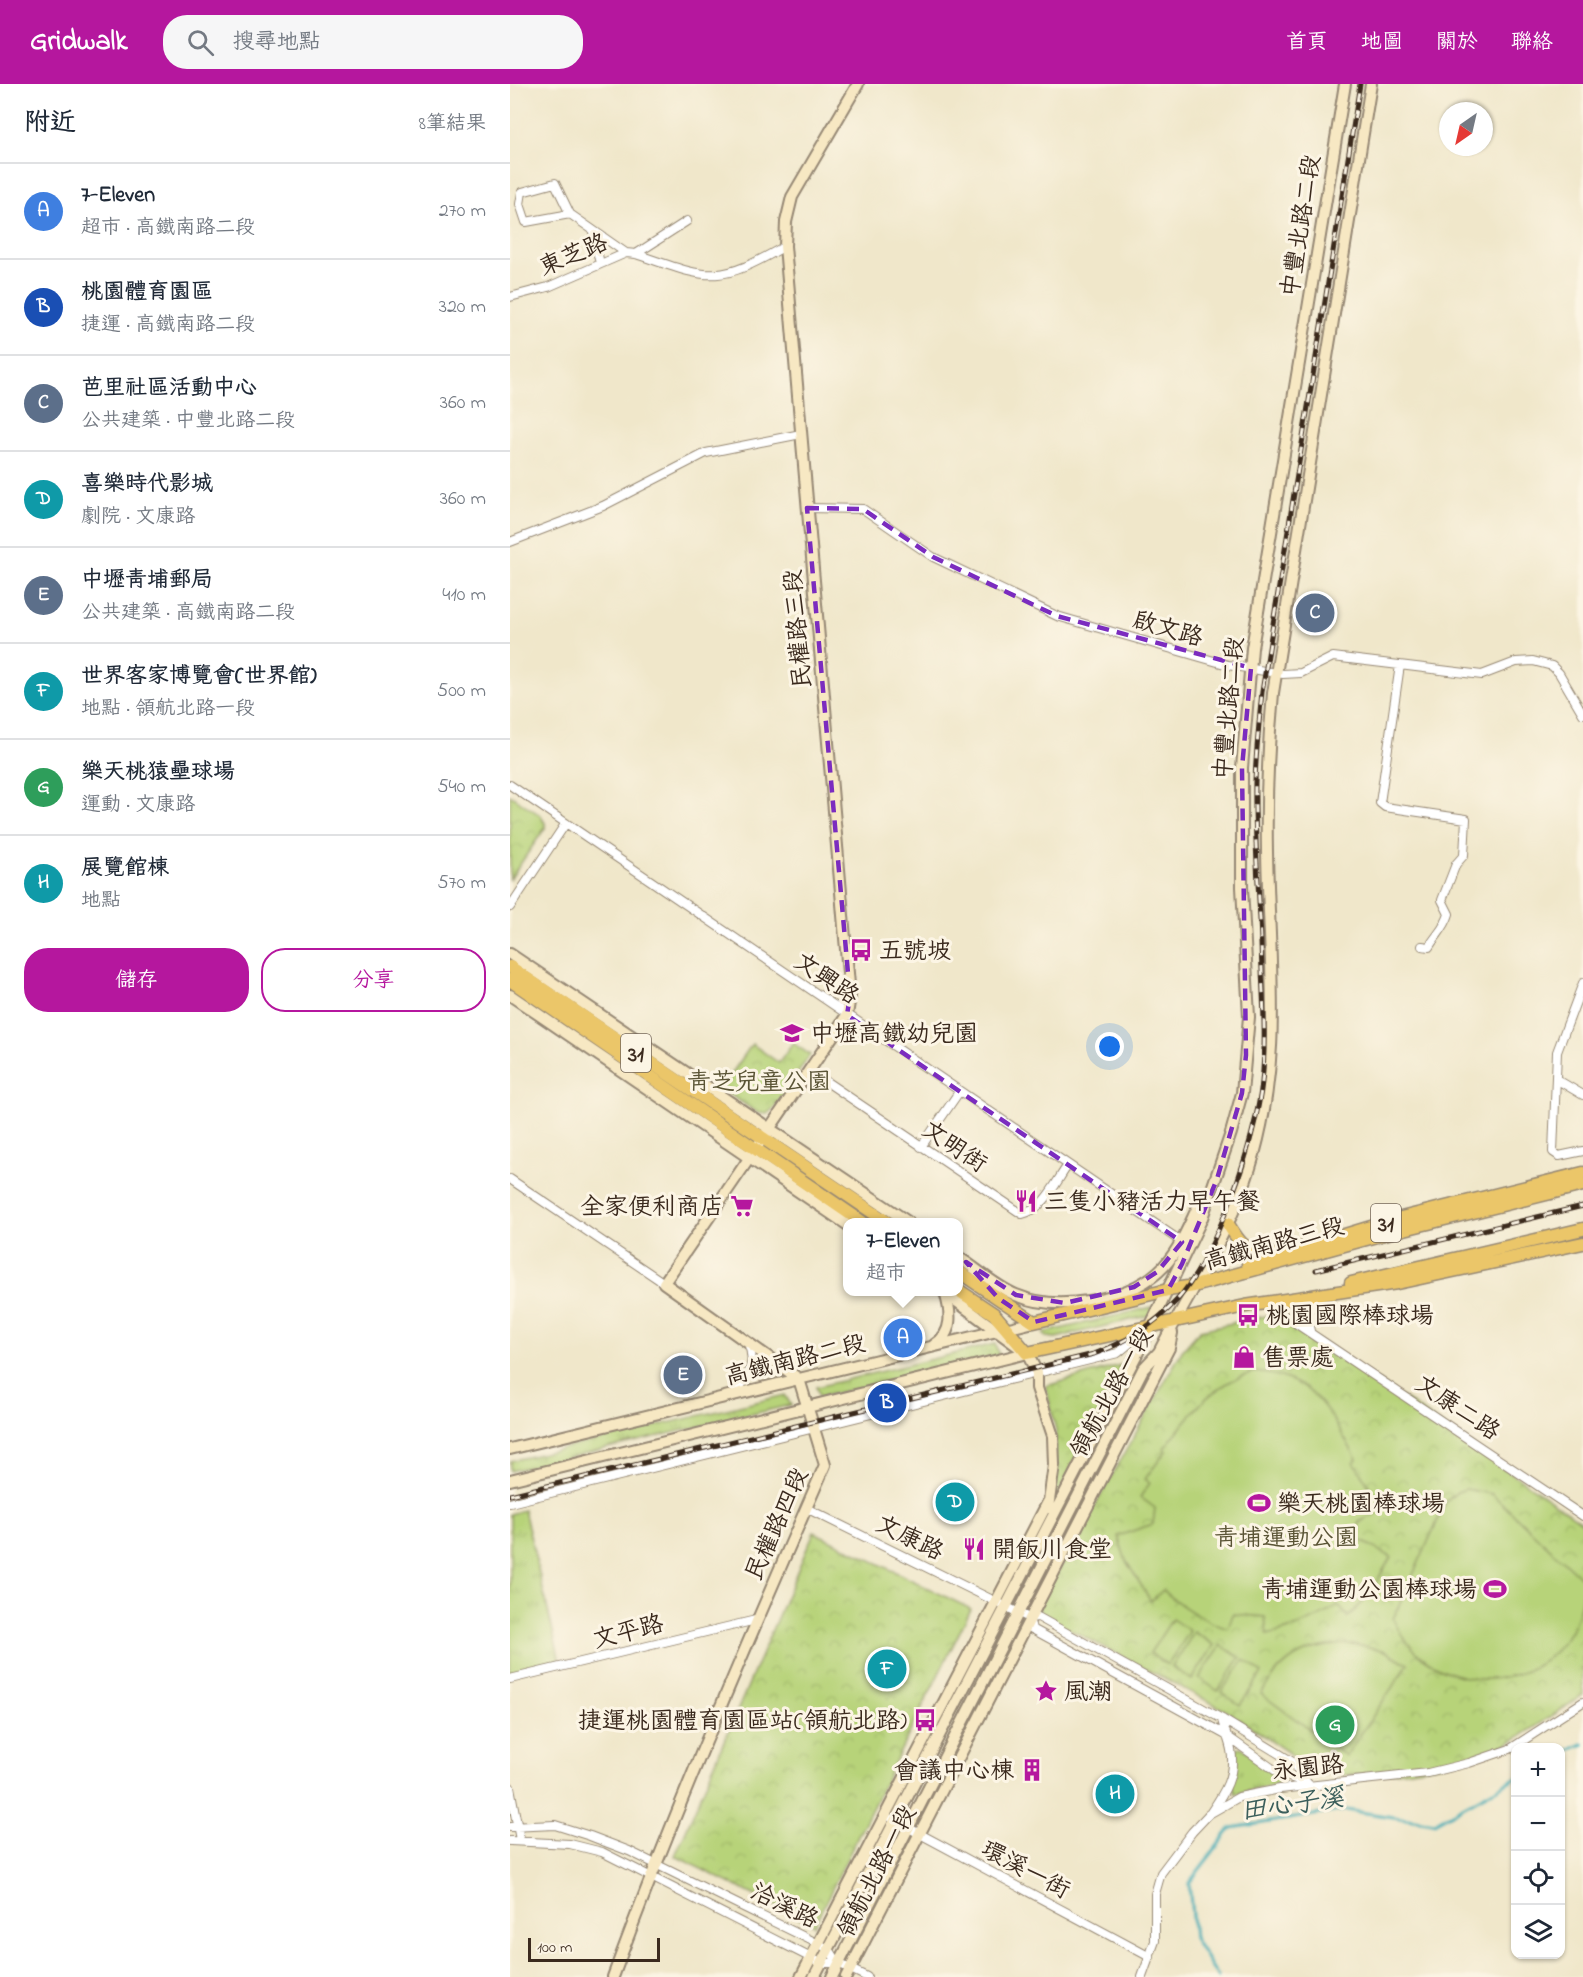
<!DOCTYPE html>
<html lang="zh-TW">
<head>
<meta charset="utf-8">
<style>
	:root { --surface:#fff; --page:#f6f6f7; --text:#1f2937; --muted:#747a83; --line:#e0e1e3; --accent:#b5179e }
	body { margin:0; font-family:"Indie Flower","LXGW WenKai TC",sans-serif; background:var(--page); color:var(--text) }
	.controls { position:absolute; right:18px; bottom:18px; display:grid; overflow:hidden; border-radius:12px; box-shadow:0 2px 4px #0004 }
	.controls button { width:54px; height:54px; display:grid; place-items:center; padding:0; border:0; border-bottom:2px solid var(--line); background:var(--surface); color:var(--text); font:30px sans-serif }
	.compass { position:absolute; left:929px; top:18px; width:54px; height:54px; border-radius:50%; background:var(--surface); box-shadow:0 2px 4px #0004; rotate:214deg }
	.scale { position:absolute; left:18px; bottom:15px; width:132px; box-sizing:border-box; padding-left:6px; border:3px solid #3b2a1e; border-top:0; font-size:16px; line-height:21px; white-space:nowrap; color:#3b2a1e; -webkit-text-stroke:4px #fcf5e5; paint-order:stroke }
	.you { position:absolute; left:600px; top:963px; width:21px; height:21px; margin:-15px; border:4px solid #fff; border-radius:50%; background:#1a73e8; box-shadow:0 0 0 9px #1a73e833 }
	.badge { display:grid; place-items:center; width:39px; height:39px; border-radius:50%; background:var(--accent); color:#fff; font-size:20px; font-weight:700 }
	.pin { position:absolute; translate:-50% -50%; border:3px solid #fff; box-shadow:0 2px 6px #0006 }
	.popup { position:absolute; left:333px; top:1134px; width:120px; height:78px; box-sizing:border-box; display:grid; place-content:center; border-radius:12px; background:var(--surface); filter:drop-shadow(0 2px 4px #0005); font-size:20px; white-space:nowrap; color:var(--muted) }
	.popup b { font-size:22px; color:var(--text) }
	.popup::after { content:''; position:absolute; left:50%; top:100%; margin-left:-12px; border:12px solid transparent; border-top-color:var(--surface) }
	.list { margin:0; padding:0; list-style:none }
	h2 { display:flex; justify-content:space-between; align-items:center; height:78px; margin:0; padding:0 24px; font-size:26px }
	h2 small { font-size:20px; font-weight:400; color:var(--muted) }
	.list li { display:grid; grid-template-columns:39px 1fr auto; gap:18px; align-items:center; box-sizing:border-box; height:96px; padding:0 24px; border-top:2px solid var(--line) }
	.list b { display:block; font-size:22px; white-space:nowrap }
	.list p { margin:0; font-size:20px; white-space:nowrap; color:var(--muted) }
	.list em { font-size:20px; font-style:normal; color:var(--muted) }
	.actions { display:flex; gap:12px; padding:18px 24px }
	.actions a { flex:1; padding:14px 0; border:2px solid var(--accent); border-radius:24px; text-align:center; font-size:21px; color:var(--accent) }
	.actions .main { background:var(--accent); color:#fff }
	.icon { flex:none; width:33px; height:33px; fill:none; stroke:currentColor; stroke-width:2; stroke-linecap:round; stroke-linejoin:round }
	.map { position:relative; flex:none; width:1073px; height:1893px; overflow:hidden }
	header { display:flex; align-items:center; gap:36px; box-sizing:border-box; height:84px; padding:0 30px; background:var(--accent); color:#fff }
	header strong { font-size:28px }
	nav { display:flex; gap:33px; margin-inline-start:auto; font-size:21px }
	.search { width:420px; height:54px; background:var(--page); display:flex; align-items:center; gap:15px; box-sizing:border-box; padding:0 21px; border-radius:24px; color:var(--muted); font-size:22px }
	main { display:flex }
	aside { flex:1; background:var(--surface) }
	.map>svg:first-child { display:block }
	.grass { fill:url(#grass-tufts); stroke:#797e4c; stroke-width:1.5 }
	.park { fill:url(#park-crowns); stroke:#797e4c; stroke-width:1.5 }
	.garden { fill:#b7d379; stroke:#797e4c; stroke-width:1.5 }
	.lines { fill:none; stroke-linecap:round; stroke-linejoin:round }
	.stream { stroke:#3aabb6; stroke-width:3 }
	.street-casing { stroke:#968874; stroke-width:10 }
	.secondary-casing { stroke:#968874; stroke-width:14 }
	.primary-casing { stroke:#968874; stroke-width:15 }
	.street { stroke:#fff; stroke-width:8 }
	.secondary { stroke:#f7e8c3; stroke-width:10 }
	.primary { stroke:#ebc669; stroke-width:12 }
	.rail-casing { stroke:#3b2a1e; stroke-width:5 }
	.rail { stroke:#fcf5e5; stroke-width:3; stroke-dasharray:9; stroke-linecap:butt }
	.marked { fill:none; stroke:#7b2cbf; stroke-width:4.5; stroke-dasharray:12 8; stroke-linejoin:round }
	.labels { text-anchor:middle; stroke-width:6; stroke-linejoin:round; paint-order:stroke }
	.shield { fill:#fcf5e5; stroke:#75675a; stroke-width:1.5 }
	.shield-label { font-size:22px; font-weight:bold; fill:#3b2a1e }
	.street-label { font-size:24px; fill:#3b2a1e; stroke:#fcf5e5 }
	.poi-label { font-size:24px; fill:#3b2a1e; stroke:#fcf5e5; text-anchor:start }
	.park-label { font-size:24px; fill:#5a5435; stroke:#fcf5e5 }
	.water-label { font-size:26px; font-style:italic; fill:#3b5e5b; stroke:#fcf5e5 }
</style>
</head>
<body>
<header>
<strong>Gridwalk</strong>
<div class="search"><svg class="icon" aria-label="search" viewBox="0 0 24 24"><circle cx="10" cy="10" r="6"/><path d="M15 15l6 6"/></svg>搜尋地點</div>
<nav><a>首頁</a><a>地圖</a><a>關於</a><a>聯絡</a></nav>
</header>
<main>
<aside>
<h2>附近<small>8筆結果</small></h2>
<ul class="list">
<li><span class="badge" style="background:#3f7fe0">A</span><div><b>7-Eleven</b><p>超市 · 高鐵南路二段</p></div><em>270 m</em></li>
<li><span class="badge" style="background:#1a4fb4">B</span><div><b>桃園體育園區</b><p>捷運 · 高鐵南路二段</p></div><em>320 m</em></li>
<li><span class="badge" style="background:#5c6f8a">C</span><div><b>芭里社區活動中心</b><p>公共建築 · 中豐北路二段</p></div><em>360 m</em></li>
<li><span class="badge" style="background:#0f9aa8">D</span><div><b>喜樂時代影城</b><p>劇院 · 文康路</p></div><em>360 m</em></li>
<li><span class="badge" style="background:#5c6f8a">E</span><div><b>中壢青埔郵局</b><p>公共建築 · 高鐵南路二段</p></div><em>410 m</em></li>
<li><span class="badge" style="background:#0f9aa8">F</span><div><b>世界客家博覽會(世界館)</b><p>地點 · 領航北路一段</p></div><em>500 m</em></li>
<li><span class="badge" style="background:#2e9e5b">G</span><div><b>樂天桃猿壘球場</b><p>運動 · 文康路</p></div><em>540 m</em></li>
<li><span class="badge" style="background:#0f9aa8">H</span><div><b>展覽館棟</b><p>地點</p></div><em>570 m</em></li>
</ul>
<div class="actions"><a class="main">儲存</a><a>分享</a></div>
</aside>
<div class="map">
<svg width="1073" height="1893" viewBox="0 0 1073 1893">
	<defs>
		<pattern id="grass-tufts" width="24" height="20" patternUnits="userSpaceOnUse" patternTransform="scale(1.5)"><rect width="24" height="20" fill="#b7d379"/><path d="M3 7l-1-3M5 7V3M7 7l1-3M15 17l-1-3M17 17v-4M19 17l1-3" fill="none" stroke="#9eb568"/></pattern>
		<pattern id="park-crowns" width="20" height="18" patternUnits="userSpaceOnUse" patternTransform="scale(1.5)"><rect width="20" height="18" fill="#b7d379"/><path d="M2 6a3 3 0 1 1 6 0M12 15a3 3 0 1 1 6 0" fill="none" stroke="#9eb568"/></pattern>
	</defs>
	<rect width="100%" height="100%" fill="#fcf5e5"/>
	<filter id="ink" filterUnits="userSpaceOnUse"><feTurbulence type="fractalNoise" baseFrequency=".0167" numOctaves="2"/><feDisplacementMap in="SourceGraphic" scale="12" xChannelSelector="R" yChannelSelector="G"/><feConvolveMatrix kernelMatrix="1 2 1 2 8 2 1 2 1" color-interpolation-filters="sRGB"/></filter>
	<filter id="wash" filterUnits="userSpaceOnUse"><feTurbulence type="fractalNoise" baseFrequency=".008" numOctaves="4" result="noise"/><feDisplacementMap in="SourceGraphic" scale="24" xChannelSelector="R" yChannelSelector="G"/><feGaussianBlur stdDeviation="1.35" result="paint"/><feColorMatrix in="noise" values="0 0 0 0 0 0 0 0 0 0 0 0 0 0 0 0 0 1.4 0 .05"/><feComposite in="paint" operator="in"/></filter>
	<g filter="url(#wash)">
		<rect width="100%" height="100%" fill="#f0e7ca"/>
		<path class="grass" d="M642 1223 641 1231 546 1254 536 1253 533 1249Z
			M485 1260 489 1271 309 1313 306 1303Z
			M275 1311 281 1321 0 1387V1377Z
			M14 1426 50 1577 0 1589V1430Z
			M731 1663 769 1690 770 1697 765 1701 726 1710 722 1700 725 1665Z"/>
		<path class="park" d="M0 711 30 731 35 739V744L0 795Z
			M283 959 300 971 265 1023 257 1030 248 1029 211 1005 242 960 269 979Z
			M765 1230 904 1321 1073 1439V1611C1046 1629 1020 1648 991 1663 955 1681 844 1699 806 1687L715 1626 532 1531 528 1523 672 1267 690 1246Z
			M611 1281 541 1425 546 1347 536 1302Z
			M304 1448 461 1525 304 1841 165 1772Z"/>
		<path class="garden" d="M745 1288C808 1294 817 1327 847 1375L844 1378 862 1407 856 1411 868 1429 849 1438 850 1456 881 1473 857 1514 838 1533 828 1521C805 1537 784 1545 757 1551L755 1533 723 1530 718 1545C692 1536 673 1524 653 1506L641 1517 616 1477 608 1452 643 1440 645 1424 630 1413 640 1399 635 1395 656 1367 654 1364C684 1328 698 1301 745 1288Z
			M956 1405 982 1410 1073 1496C1073 1606 929 1632 883 1535L936 1418 947 1408Z
			M662 1535 680 1547 658 1581 640 1569Z
			M684 1548 704 1561 682 1596 662 1583Z
			M846 1560 876 1567 898 1580 836 1672 751 1610C775 1570 801 1560 846 1560Z
			M711 1561 730 1574 708 1607 689 1594Z
			M734 1576 752 1589 730 1621 711 1608Z"/>
		<g class="lines">
			<path class="stream" d="M1050 1670 1073 1660
				M708 1893 684 1854 679 1799 721 1744 836 1726 924 1739 1005 1694"/>
		</g>
	</g>
	<g filter="url(#ink)">
		<g class="lines">
			<g class="street-casing">
				<path id="street" d="M60 130 16 138 10 120 12 108 45 99 60 130 116 169
					M83 148 90 180
					M126 170 177 137
					M0 213 38 203 116 169 126 170C199 195 206 202 275 162
					M297 424 353 425 423 473 547 532 718 581 773 590 791 589 823 573 972 591 1006 578 1023 577 1042 582 1049 589 1073 630
					M0 458 93 422 196 369 291 350
					M890 581 870 719 875 723 956 735 954 771 946 780 932 816 939 830C935 844 926 851 919 863L912 862
					M0 701 672 1158
					M0 823 56 739
					M1073 899 1047 968 1043 1068 1049 1072 1073 1067
					M299 986 512 1130C535 1125 545 1099 558 1081
					M1046 995 1073 1011
					M411 1063 449 1008
					M0 1095 154 1199
					M757 1220 1073 1432
					M800 1247 796 1230 812 1211
					M224 1310C238 1294 247 1280 238 1259
					M0 1419 608 1269 637 1245
					M296 1424 519 1534 528 1533 712 1635 781 1677 798 1700
					M519 1534 522 1545 526 1547 714 1650 770 1690 797 1699
					M0 1595 246 1536
					M0 1703 10 1756
					M701 1728C714 1709 726 1691 721 1666 719 1655 714 1646 712 1635
					M382 1735 640 1873
					M0 1743 45 1741 80 1752 119 1767 319 1865 328 1879
					M0 1757 60 1760 92 1768 311 1879H328L357 1893
					M632 1893 645 1857V1810L651 1789 682 1748 699 1730 729 1713 770 1705 918 1689 959 1679 1000 1665 1073 1618"/>
			</g>
			<g class="secondary-casing">
				<path id="secondary" d="M0 870 398 1138
					M0 911 338 1141
					M448 1173C467 1185 486 1203 506 1211 547 1228 615 1217 648 1188 667 1171 676 1148 687 1125
					M434 1208 517 1269 527 1289V1304L543 1352 544 1381 538 1424
					M424 1261C444 1249 441 1228 435 1208
					M0 1365 524 1238
					M0 1396 517 1269
					M103 1893C167 1720 241 1550 315 1381L289 1295 154 1199 337 931 340 912 275 162 276 138 282 113 348 0
					M291 1893 538 1418
					M304 1893 628 1268 692 1134 721 1049 732 1009 739 933 732 803V684L742 564 835 0
					M322 1893 633 1285 649 1268C680 1207 719 1150 740 1084 774 976 759 878 757 768 756 715 758 662 763 609L861 0
					M336 1893 659 1264 662 1249"/>
			</g>
			<g class="primary-casing">
				<path id="primary" d="M0 883 377 1138
					M0 896 352 1138
					M718 1140C730 1160 736 1169 760 1169
					M738 1180 891 1134 1073 1089
					M448 1187 524 1238 658 1206 684 1202 882 1148 1073 1101
					M841 1199 1073 1145
					M448 1206 484 1230 517 1269 735 1222 887 1199 1073 1159"/>
			</g>
			<use href="#street" class="street"/>
			<use href="#secondary" class="secondary"/>
			<use href="#primary" class="primary"/>
			<g class="rail-casing">
				<path id="rail" d="M806 1186 1073 1122
					M0 1411 584 1270C617 1258 644 1241 667 1216 706 1173 746 1055 752 998 757 951 752 904 751 857 749 805 744 751 745 698 746 668 749 638 752 608L850 0"/>
			</g>
			<use href="#rail" class="rail"/>
		</g>
	</g>
	<path class="marked" d="M297 424 353 425 423 473 547 532 741 584 732 684 736 971 732 1009 707 1095 672 1180 658 1206 524 1238 488 1214 456 1178 506 1211 555 1219 624 1203 647 1188 672 1158 337 931 340 912Z"/>
	<defs>
		<g id="bus-bare" transform="scale(1.8)"><path d="M-5-6H5V4H4V6H2V4H-2V6H-4V4H-5ZM-3.5-4V0h7V-4ZM-3.5 1.2v1.5H-2V1.2ZM2 1.2v1.5H3.5V1.2Z" fill="#b5179e" stroke="#fcf5e5" stroke-width="2.5" paint-order="stroke"/></g>
		<g id="school-bare" transform="scale(1.8)"><path d="M0-5L7-2L0 1L-7-2ZM-4 1L0 2.5L4 1V4Q0 6-4 4Z" fill="#b5179e" stroke="#fcf5e5" stroke-width="2.5" paint-order="stroke"/></g>
		<g id="restaurant-bare" transform="scale(1.8)"><path d="M-5-6h1v4h1v-4h1v4h1v-4h1v5L-1.5 .5V6h-2V.5L-5-1ZM5-6V6H3V1.5H1.5Q1.5-4 5-6Z" fill="#b5179e" stroke="#fcf5e5" stroke-width="2.5" paint-order="stroke"/></g>
		<g id="supermarket-bare" transform="scale(1.8)"><path d="M-6-5.5h2.5l.6 2H6L4.5 2H-2.5L-4.4-4H-6ZM-1.5 3.2a1.3 1.3 0 1 0 .1 0ZM3 3.2a1.3 1.3 0 1 0 .1 0Z" fill="#b5179e" stroke="#fcf5e5" stroke-width="2.5" paint-order="stroke"/></g>
		<g id="shop-bare" transform="scale(1.8)"><path d="M-5-2.5h2.3a2.7 3.5 0 0 1 5.4 0H5L5.5 6h-11ZM-1.5-2.5h3a1.5 2.3 0 0 0-3 0Z" fill="#b5179e" stroke="#fcf5e5" stroke-width="2.5" paint-order="stroke"/></g>
		<g id="stadium-bare" transform="scale(1.8)"><path d="M0-5a6.5 5 0 1 0 0 10a6.5 5 0 1 0 0-10ZM-3.5-1.8h7v3.6h-7Z" fill="#b5179e" stroke="#fcf5e5" stroke-width="2.5" paint-order="stroke"/></g>
		<g id="sight-bare" transform="scale(1.8)"><path d="M0-6L1.8-2.2L6-1.7L2.9 1.2L3.7 5.4L0 3.3L-3.7 5.4L-2.9 1.2L-6-1.7L-1.8-2.2Z" fill="#b5179e" stroke="#fcf5e5" stroke-width="2.5" paint-order="stroke"/></g>
		<g id="building-bare" transform="scale(1.8)"><path d="M-4-6H4V6H1V3H-1V6H-4ZM-2.5-4.3h1.7v1.8h-1.7ZM.8-4.3h1.7v1.8H.8ZM-2.5-1h1.7V.8h-1.7ZM.8-1h1.7V.8H.8Z" fill="#b5179e" stroke="#fcf5e5" stroke-width="2.5" paint-order="stroke"/></g>
	</defs>
	<g fill-rule="evenodd">
		<use href="#bus-bare" x="351" y="866"/>
		<use href="#school-bare" x="282" y="949"/>
		<use href="#restaurant-bare" x="516" y="1117"/>
		<use href="#supermarket-bare" x="232" y="1122"/>
		<use href="#bus-bare" x="738" y="1231"/>
		<use href="#shop-bare" x="734" y="1273"/>
		<use href="#stadium-bare" x="749" y="1419"/>
		<use href="#restaurant-bare" x="464" y="1465"/>
		<use href="#stadium-bare" x="985" y="1505"/>
		<use href="#sight-bare" x="536" y="1607"/>
		<use href="#bus-bare" x="415" y="1636"/>
		<use href="#building-bare" x="522" y="1686"/>
	</g>
	<g class="labels">
		<g class="shield">
			<rect x="111" y="950" width="30" height="38" rx="4.5"/>
			<rect x="861" y="1120" width="30" height="38" rx="4.5"/>
		</g>
		<g class="shield-label">
			<text x="126" y="977">31</text>
			<text x="876" y="1147">31</text>
		</g>
		<g class="street-label">
			<text transform="translate(790 142) rotate(-81)" y="8">中豐北路二段</text>
			<text transform="translate(63 170) rotate(-23)" y="8">東芝路</text>
			<text transform="translate(658 544) rotate(16)" y="8">啟文路</text>
			<text transform="translate(287 545) rotate(-95)" y="8">民權路三段</text>
			<text transform="translate(718 624) rotate(-85)" y="8">中豐北路二段</text>
			<text transform="translate(317 894) rotate(34)" y="8">文興路</text>
			<text transform="translate(445 1062) rotate(34)" y="8">文明街</text>
			<text transform="translate(764 1159) rotate(-15)" y="8">高鐵南路三段</text>
			<text transform="translate(285 1275) rotate(-14)" y="8">高鐵南路二段</text>
			<text transform="translate(601 1308) rotate(-61)" y="8">領航北路一段</text>
			<text transform="translate(948 1323) rotate(34)" y="8">文康二路</text>
			<text transform="translate(266 1440) rotate(-66)" y="8">民權路四段</text>
			<text transform="translate(400 1453) rotate(26)" y="8">文康路</text>
			<text transform="translate(118 1547) rotate(-14)" y="8">文平路</text>
			<text transform="translate(798 1683) rotate(-6)" y="8">永園路</text>
			<text transform="translate(516 1785) rotate(28)" y="8">環溪一街</text>
			<text transform="translate(366 1787) rotate(-63)" y="8">領航北路一段</text>
			<text transform="translate(275 1821) rotate(26)" y="8">洽溪路</text>
		</g>
		<g class="poi-label">
			<text x="369" y="874">五號坡</text>
			<text x="300" y="957">中壢高鐵幼兒園</text>
			<text x="534" y="1125">三隻小豬活力早午餐</text>
			<text x="214" y="1130" text-anchor="end">全家便利商店</text>
			<text x="756" y="1239">桃園國際棒球場</text>
			<text x="752" y="1281">售票處</text>
			<text x="767" y="1427">樂天桃園棒球場</text>
			<text x="482" y="1473">開飯川食堂</text>
			<text x="967" y="1513" text-anchor="end">青埔運動公園棒球場</text>
			<text x="554" y="1615">風潮</text>
			<text x="397" y="1644" text-anchor="end">捷運桃園體育園區站(領航北路)</text>
			<text x="504" y="1694" text-anchor="end">會議中心棟</text>
		</g>
		<g class="park-label">
			<text x="249" y="1005">青芝兒童公園</text>
			<text x="776" y="1461">青埔運動公園</text>
		</g>
		<g class="water-label">
			<text transform="translate(782 1719) rotate(-8)" y="9">田心子溪</text>
		</g>
	</g>
</svg>
<div class="controls">
<button>+</button>
<button>−</button>
<button><svg class="icon" aria-label="locate" viewBox="0 0 24 24"><circle cx="12" cy="12" r="6"/><path d="M12 2v4M12 18v4M2 12h4M18 12h4"/></svg></button>
<button><svg class="icon" aria-label="layers" viewBox="0 0 24 24"><path d="M12 4l9 5-9 5-9-5zM3 14l9 5 9-5"/></svg></button>
</div>
<svg class="compass" viewBox="-18 -18 36 36"><path d="M0-13l5 13h-10z" fill="#e53935"/><path d="M0 13l5-13h-10z" fill="#747a83"/></svg>
<div class="scale">100 m</div>
<div class="you"></div>
<div class="pin badge" style="left:393px;top:1254px;background:#3f7fe0">A</div>
<div class="popup"><b>7-Eleven</b>超市</div>
<div class="pin badge" style="left:377px;top:1319px;background:#1a4fb4">B</div>
<div class="pin badge" style="left:805px;top:529px;background:#5c6f8a">C</div>
<div class="pin badge" style="left:445px;top:1418px;background:#0f9aa8">D</div>
<div class="pin badge" style="left:173px;top:1291px;background:#5c6f8a">E</div>
<div class="pin badge" style="left:377px;top:1585px;background:#0f9aa8">F</div>
<div class="pin badge" style="left:825px;top:1641px;background:#2e9e5b">G</div>
<div class="pin badge" style="left:605px;top:1710px;background:#0f9aa8">H</div>
</div>
</main>
</body>
</html>
